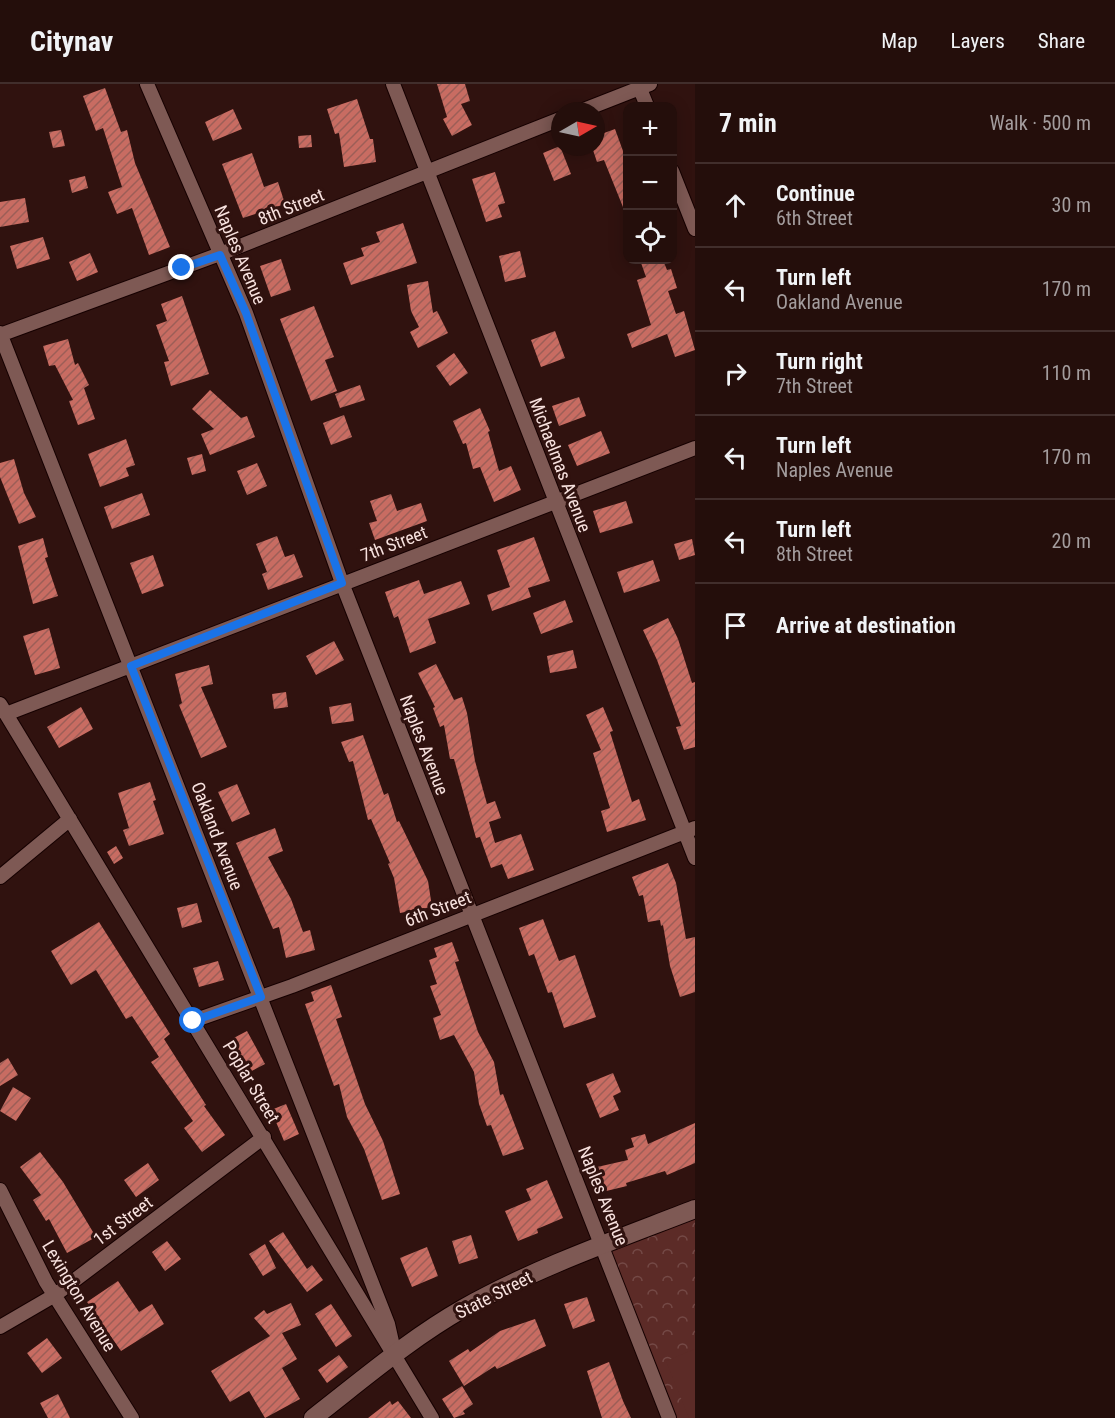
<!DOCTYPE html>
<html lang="en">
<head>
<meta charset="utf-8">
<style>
	:root { --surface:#240e0b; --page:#301c19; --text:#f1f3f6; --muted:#a39c9d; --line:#412e2c }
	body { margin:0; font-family:"Roboto Condensed",sans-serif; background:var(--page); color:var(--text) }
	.controls { position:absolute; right:18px; top:18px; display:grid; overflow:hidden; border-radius:12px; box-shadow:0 3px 15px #0003 }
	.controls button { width:54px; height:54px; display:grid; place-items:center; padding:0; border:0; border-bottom:2px solid var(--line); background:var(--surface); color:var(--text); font:30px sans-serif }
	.compass { position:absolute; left:551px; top:18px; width:54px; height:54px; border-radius:50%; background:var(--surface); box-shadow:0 3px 15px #0003; rotate:81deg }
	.stop { position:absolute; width:18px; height:18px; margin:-14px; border:4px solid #1a73e8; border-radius:50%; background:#fff }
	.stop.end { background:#1a73e8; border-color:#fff; box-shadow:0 2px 6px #0008 }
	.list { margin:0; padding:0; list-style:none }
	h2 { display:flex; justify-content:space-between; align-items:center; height:78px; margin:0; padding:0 24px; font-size:26px }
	h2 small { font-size:20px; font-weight:400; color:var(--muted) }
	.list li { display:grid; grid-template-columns:39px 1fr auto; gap:18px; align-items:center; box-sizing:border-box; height:84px; padding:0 24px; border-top:2px solid var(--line) }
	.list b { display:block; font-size:22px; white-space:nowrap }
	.list p { margin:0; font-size:20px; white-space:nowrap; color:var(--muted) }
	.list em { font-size:20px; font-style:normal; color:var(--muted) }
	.icon { flex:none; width:33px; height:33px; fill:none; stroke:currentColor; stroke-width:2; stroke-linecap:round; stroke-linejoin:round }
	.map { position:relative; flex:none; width:695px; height:1334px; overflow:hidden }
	header { display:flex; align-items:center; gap:36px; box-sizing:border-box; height:84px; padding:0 30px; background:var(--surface); border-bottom:2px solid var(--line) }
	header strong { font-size:28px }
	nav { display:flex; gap:33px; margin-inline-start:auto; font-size:21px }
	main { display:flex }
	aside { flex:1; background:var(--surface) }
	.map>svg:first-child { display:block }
	.park { fill:url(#park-crowns) }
	.garden { fill:#5c2b27 }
	.building { fill:url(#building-hatch) }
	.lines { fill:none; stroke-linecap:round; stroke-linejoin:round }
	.street-casing { stroke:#160001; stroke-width:16 }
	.secondary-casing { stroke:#160001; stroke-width:20 }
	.street { stroke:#7e5954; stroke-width:14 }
	.secondary { stroke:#7e5954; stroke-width:18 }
	.route { stroke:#1a73e8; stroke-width:8 }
	.labels { text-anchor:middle; stroke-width:6; stroke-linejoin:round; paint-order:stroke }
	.street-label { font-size:18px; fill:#f8e2df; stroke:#30120f }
</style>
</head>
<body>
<header>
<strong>Citynav</strong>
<nav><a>Map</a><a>Layers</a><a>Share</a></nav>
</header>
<main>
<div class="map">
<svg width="695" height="1334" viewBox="0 0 695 1334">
	<defs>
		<pattern id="park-crowns" width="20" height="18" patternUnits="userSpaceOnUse" patternTransform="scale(1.5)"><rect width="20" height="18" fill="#5c2b27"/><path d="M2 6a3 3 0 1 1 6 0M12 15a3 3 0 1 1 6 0" fill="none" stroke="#744946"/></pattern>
		<pattern id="building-hatch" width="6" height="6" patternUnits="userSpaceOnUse" patternTransform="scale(1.5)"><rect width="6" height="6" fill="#c86c62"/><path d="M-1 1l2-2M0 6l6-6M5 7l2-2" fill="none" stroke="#9c5e57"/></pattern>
	</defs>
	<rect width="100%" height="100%" fill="#30120f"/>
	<path class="park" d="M695 1125V1334H669L603 1161Z"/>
	<path class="garden" d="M695 1265V1334H689L666 1277Z"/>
	<path class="building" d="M437 0H465L470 17 461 20 472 41 452 52 443 35 447 33Z
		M105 4 121 48 127 46 135 79 170 163 149 171 132 124 117 130 108 108 122 103 103 44 96 47 83 12Z
		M357 15 370 55H373L376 78 344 83 339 49 335 50 327 25Z
		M233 25 242 45 213 57 205 38Z
		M615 45 627 78V133L604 76 597 78 592 63H596V52Z
		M61 46 65 62 53 64 49 48Z
		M311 51 312 63 299 64 298 52Z
		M560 62 571 90 554 97 543 69Z
		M252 69 264 103 278 98 285 120 243 134 222 80Z
		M495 88 505 119 498 121 502 133 486 138 472 95Z
		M85 92 88 104 72 109 69 96Z
		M25 114 29 138 0 143V118Z
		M403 139 417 179 351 201 343 179 364 172 361 164 380 158 376 148Z
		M43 153 50 175 17 185 10 162Z
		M520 167 526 193 505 198 499 172Z
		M90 169 98 188 77 197 69 178Z
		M281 175 291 206 271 213 260 182Z
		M640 176H663L667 186 671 185 677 204 668 207 676 230 684 227 695 266 675 273 667 250 632 264 627 250 651 241 637 196 646 193Z
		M428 197 433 229 437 227 448 249 418 264 410 248 419 243 411 227 407 201Z
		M182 212 209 290 171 302 164 278 169 277 156 241 167 237 161 220Z
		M314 222 334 273 325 276 337 307 311 317 280 235Z
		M555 247 565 274 541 283 531 256Z
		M68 255 75 281 78 279 89 301 84 304 95 335 78 341 69 317 73 316 55 281 49 282 43 262Z
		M454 269 468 289 450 302 436 282Z
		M360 301 365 316 340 324 335 310Z
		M210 306 241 334 247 332 255 353 210 371 201 350 214 345 192 325Z
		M579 313 586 332 559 342 552 322Z
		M480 324 490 347 488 348 499 387 511 382 521 406 494 418 480 383 473 385 466 359 463 360 453 337Z
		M344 331 352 353 331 361 323 339Z
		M601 347 610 369 577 382 568 361Z
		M126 355 135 381 126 384 129 392 100 403 88 370Z
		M202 370 206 387 192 391 187 374Z
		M14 375 24 409 36 433 19 440 0 393V379Z
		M257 379 267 402 247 411 237 387Z
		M142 409 150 431 112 445 104 423Z
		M391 410 397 427 421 419 427 437 375 456 369 439 377 437 370 417Z
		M626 417 633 439 600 449 593 427Z
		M277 452 285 473 294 470 303 493 268 506 262 490 267 488 256 460Z
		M534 453 550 497 528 504 531 513 492 527 487 511 510 503 497 466Z
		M43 454 48 473 45 474 58 512 33 520 18 462Z
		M692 455 695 471 679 476 674 460Z
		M153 471 164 502 142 510 130 479Z
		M653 476 660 497 624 509 617 488Z
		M419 496 424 510 461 497 470 520 428 535 436 559 410 569 398 532 394 534 385 508Z
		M565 516 573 538 541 550 533 529Z
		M668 534 678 555 692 599 695 598V663L684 666 676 643 681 642 657 576 643 546Z
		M49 544 60 584 35 591 23 552Z
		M334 557 344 576 316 591 306 572Z
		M573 566 577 584 550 589 547 572Z
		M436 580 454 616 462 613 467 629 475 677 487 720 495 717 501 734 489 738 495 759 521 750 534 786 508 795 502 780 491 784 480 753 476 754 454 675H450L444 641 440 643 433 624 435 623 418 589Z
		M209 581 213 600 201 603 227 663 201 674 179 621 182 619 175 590Z
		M286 608 288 623 274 625 272 610Z
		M351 619 354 637 332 640 329 623Z
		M81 623 93 645 59 664 47 643Z
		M603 623 613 647 610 648 632 718 639 715 646 736 607 748 601 727 610 724 593 669 601 666 586 631Z
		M363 651 384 711 388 709 397 738 399 737 428 797 432 823 400 829 394 794 388 780 390 779 371 735 368 736 353 677 349 678 341 658Z
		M150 698 156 716 153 717 164 750 129 762 123 746 129 744 118 709Z
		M237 700 250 730 232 738 218 708Z
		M275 744 283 767 268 773 291 815 303 848 310 846 315 866 286 874 279 843 273 845 236 759Z
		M116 762 123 774 114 780 107 768Z
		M668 779 676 799 686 855 695 853V908L680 913 670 882 663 841 661 842 660 836 648 838 643 811 639 812 632 793Z
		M197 819 202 838 182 844 177 824Z
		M543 835 559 877 575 871 596 933 564 944 552 908 548 909 534 870 529 872 519 844Z
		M99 838 170 950 164 955 206 1021 204 1022 225 1051 202 1068 184 1044 193 1037 151 978 159 973 132 932 126 935 96 886 71 901 51 867Z
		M452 858 459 877 455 878 478 948 494 978 500 1011 503 1010 524 1065 503 1072 491 1041 487 1042 479 1020 474 988 454 951 440 956 433 934 441 931 430 902 437 900 429 876 437 873 434 864Z
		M218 877 224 896 199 903 193 884Z
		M331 901 342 933 336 935 365 1020 383 1057 400 1110 382 1116 364 1065 347 1033 339 1000 334 1002 305 920 314 917 311 908Z
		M247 947 265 980 244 991 226 958Z
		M8 974 18 991 0 1002V979Z
		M613 989 621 1008 613 1012 619 1026 600 1034 586 1000Z
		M13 1003 31 1014 16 1037 0 1027Z
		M286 1020 299 1050 284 1057 271 1026Z
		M695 1039V1079L667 1091 665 1087 626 1099 627 1102 602 1108 597 1083 628 1076 625 1066 634 1063 631 1054 645 1050 648 1060Z
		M40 1068 63 1098 96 1153 67 1169 49 1135 46 1137 33 1116 41 1111 20 1083Z
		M148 1079 159 1096 136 1113 124 1096Z
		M547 1096 563 1134 537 1145 538 1149 518 1157 505 1127 531 1116 526 1105Z
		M283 1148 307 1185 312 1181 323 1196 307 1208 269 1157Z
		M471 1151 478 1174 459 1180 452 1157Z
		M167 1157 181 1175 165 1187 152 1168Z
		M265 1160 276 1184 263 1192 249 1170Z
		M427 1163 438 1192 412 1203 400 1174Z
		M118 1197 139 1228 152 1220 164 1240 121 1267 87 1218Z
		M587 1213 595 1237 573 1245 564 1220Z
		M291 1219 301 1241 282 1249 297 1275 282 1284 300 1315 265 1334 249 1307 230 1318 211 1287 270 1252 254 1234 264 1226 267 1230Z
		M331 1220 352 1252 336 1263 315 1230Z
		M535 1235 546 1262 497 1285 495 1282 464 1302 449 1277 468 1265 470 1268 500 1247Z
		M47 1254 62 1274 42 1289 27 1269Z
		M339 1271 348 1283 327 1299 318 1286Z
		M609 1278 623 1317 631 1334H602L587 1287Z
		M462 1302 473 1320 463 1327 465 1330 454 1334 442 1315Z
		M58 1310 70 1334H48L40 1319Z
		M390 1317 392 1321 398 1317 411 1334H368Z"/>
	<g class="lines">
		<g class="street-casing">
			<path id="street" d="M147 0 246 229 342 499 669 1334
				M393 0 695 774
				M638 0 647 22
				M581 27 650 0
				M672 87 695 145
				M0 249 388 1240 395 1271
				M0 251 220 170 560 35
				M0 620 432 1334
				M6 630 695 364
				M0 793 70 735
				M193 937 292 902 695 744
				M0 1106 46 1198 132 1334
				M0 1243 55 1211 264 1053"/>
		</g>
		<g class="secondary-casing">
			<path id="secondary" d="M313 1334C362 1296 411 1254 464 1224 537 1183 618 1155 695 1125"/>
		</g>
		<use href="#street" class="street"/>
		<use href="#secondary" class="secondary"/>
	</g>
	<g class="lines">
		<path class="route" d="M182 184 220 171 246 229 342 499 131 582 261 913 193 937"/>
	</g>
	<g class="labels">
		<g class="street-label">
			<text transform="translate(291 123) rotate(-22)" y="6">8th Street</text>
			<text transform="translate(240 171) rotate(67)" y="6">Naples Avenue</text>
			<text transform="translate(560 381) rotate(69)" y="6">Michaelmas Avenue</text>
			<text transform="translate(394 460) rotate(-21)" y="6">7th Street</text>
			<text transform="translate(424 661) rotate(69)" y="6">Naples Avenue</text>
			<text transform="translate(217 752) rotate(69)" y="6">Oakland Avenue</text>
			<text transform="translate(438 825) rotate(-21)" y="6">6th Street</text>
			<text transform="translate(251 998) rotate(59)" y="6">Poplar Street</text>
			<text transform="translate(603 1112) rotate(68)" y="6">Naples Avenue</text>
			<text transform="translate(123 1137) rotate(-37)" y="6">1st Street</text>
			<text transform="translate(494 1211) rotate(-27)" y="6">State Street</text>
			<text transform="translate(79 1212) rotate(59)" y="6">Lexington Avenue</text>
		</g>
	</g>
</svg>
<div class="controls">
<button>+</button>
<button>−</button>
<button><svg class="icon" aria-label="locate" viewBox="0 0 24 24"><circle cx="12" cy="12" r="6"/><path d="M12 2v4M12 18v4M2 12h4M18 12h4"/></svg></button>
</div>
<svg class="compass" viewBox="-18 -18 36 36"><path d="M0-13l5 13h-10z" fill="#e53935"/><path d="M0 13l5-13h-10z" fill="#a39c9d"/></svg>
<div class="stop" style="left:193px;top:937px"></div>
<div class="stop end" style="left:182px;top:184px"></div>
</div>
<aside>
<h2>7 min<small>Walk · 500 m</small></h2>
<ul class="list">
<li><svg class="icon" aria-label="ahead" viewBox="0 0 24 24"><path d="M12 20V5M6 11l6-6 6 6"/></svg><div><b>Continue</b><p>6th Street</p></div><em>30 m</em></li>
<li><svg class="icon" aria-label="left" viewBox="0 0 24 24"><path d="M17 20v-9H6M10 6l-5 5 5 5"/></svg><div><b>Turn left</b><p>Oakland Avenue</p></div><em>170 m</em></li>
<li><svg class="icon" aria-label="right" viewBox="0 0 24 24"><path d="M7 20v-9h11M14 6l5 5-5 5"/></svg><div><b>Turn right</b><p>7th Street</p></div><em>110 m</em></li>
<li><svg class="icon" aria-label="left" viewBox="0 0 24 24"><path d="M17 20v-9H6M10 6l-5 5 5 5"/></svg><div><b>Turn left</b><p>Naples Avenue</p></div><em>170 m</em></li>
<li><svg class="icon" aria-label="left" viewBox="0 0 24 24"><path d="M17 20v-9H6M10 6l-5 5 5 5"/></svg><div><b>Turn left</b><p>8th Street</p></div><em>20 m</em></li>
<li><svg class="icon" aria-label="arrive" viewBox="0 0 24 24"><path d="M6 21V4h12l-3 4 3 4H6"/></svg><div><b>Arrive at destination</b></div></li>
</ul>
</aside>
</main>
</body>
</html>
